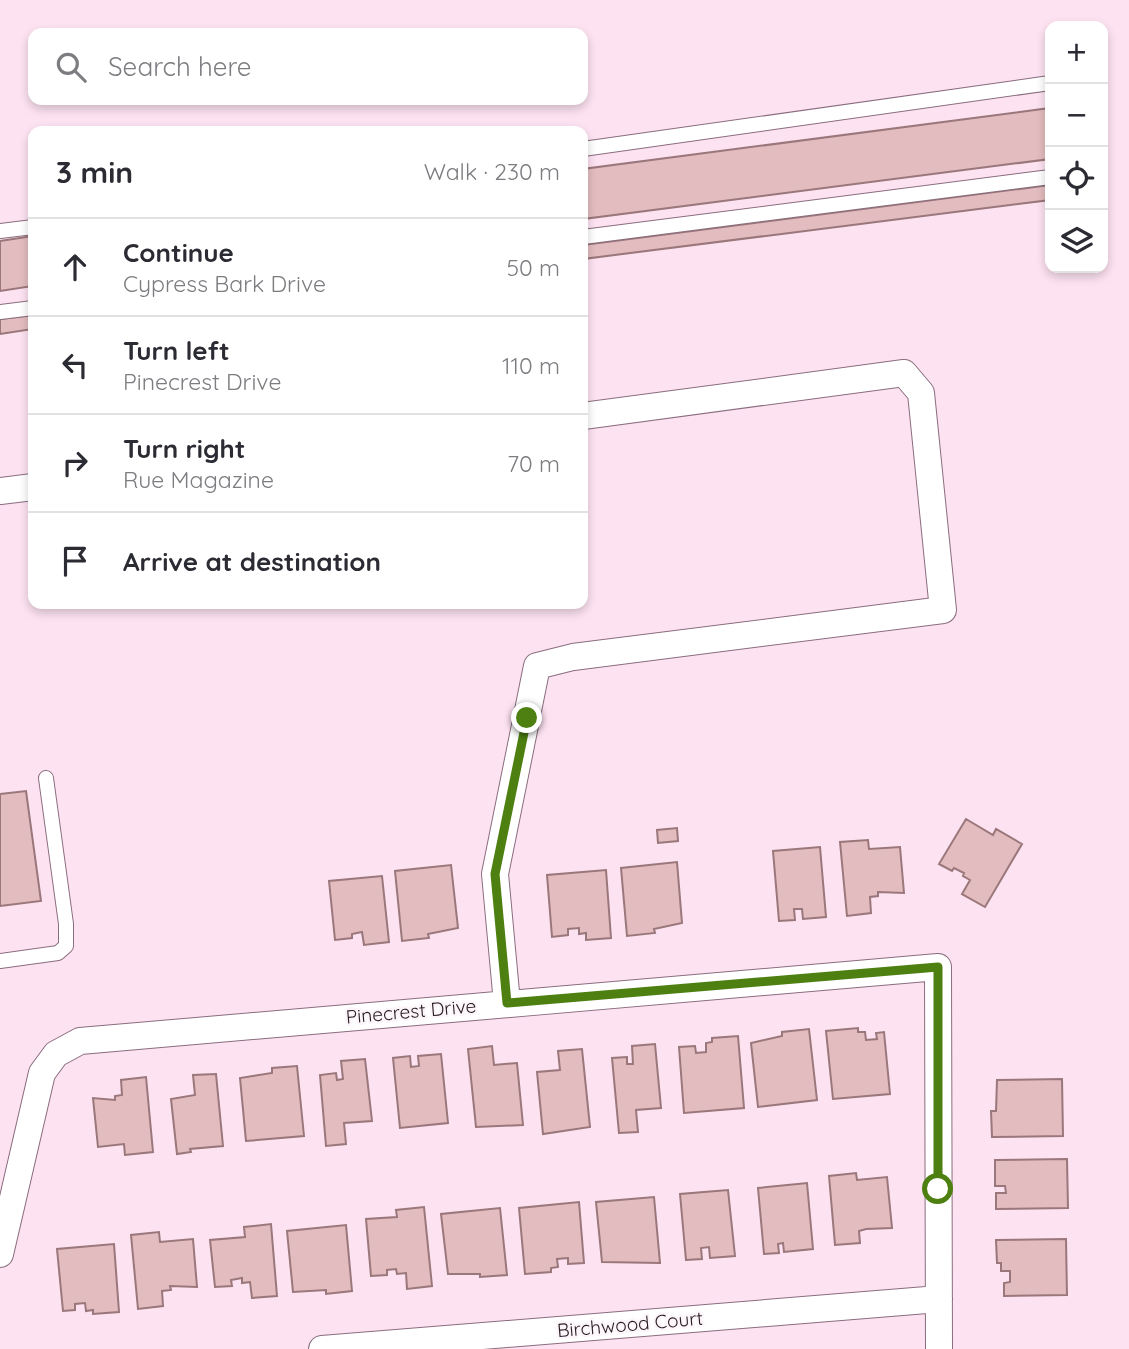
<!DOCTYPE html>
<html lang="en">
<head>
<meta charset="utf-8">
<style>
	:root { --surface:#fff; --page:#f7f7f7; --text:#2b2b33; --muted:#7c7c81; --line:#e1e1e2 }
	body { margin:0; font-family:Quicksand,sans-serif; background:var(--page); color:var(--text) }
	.controls { position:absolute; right:21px; top:21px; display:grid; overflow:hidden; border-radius:14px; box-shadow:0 4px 10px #0003 }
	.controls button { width:63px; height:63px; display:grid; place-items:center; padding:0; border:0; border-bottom:2px solid var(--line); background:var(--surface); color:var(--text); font:35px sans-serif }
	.stop { position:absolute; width:21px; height:21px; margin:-16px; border:5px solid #4d7f11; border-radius:50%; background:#fff }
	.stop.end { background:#4d7f11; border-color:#fff; box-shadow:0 2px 7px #0008 }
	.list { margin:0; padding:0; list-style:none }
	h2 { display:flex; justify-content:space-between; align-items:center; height:91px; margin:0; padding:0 28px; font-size:30px }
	h2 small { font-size:23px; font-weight:400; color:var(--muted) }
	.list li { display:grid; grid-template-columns:46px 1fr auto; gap:21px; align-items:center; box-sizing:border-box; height:98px; padding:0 28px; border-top:2px solid var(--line) }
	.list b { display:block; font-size:26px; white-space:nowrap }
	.list p { margin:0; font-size:23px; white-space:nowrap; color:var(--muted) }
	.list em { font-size:23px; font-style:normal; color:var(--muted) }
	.icon { flex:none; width:38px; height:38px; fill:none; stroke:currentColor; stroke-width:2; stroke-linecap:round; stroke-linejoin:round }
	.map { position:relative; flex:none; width:1129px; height:1349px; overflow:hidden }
	.search { position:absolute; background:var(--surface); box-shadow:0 4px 10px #0003; left:28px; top:28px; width:560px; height:77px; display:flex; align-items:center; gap:18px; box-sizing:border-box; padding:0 24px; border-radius:14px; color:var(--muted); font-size:26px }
	.panel { position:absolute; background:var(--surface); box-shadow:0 4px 10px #0003; left:28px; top:126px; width:560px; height:483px; border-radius:14px }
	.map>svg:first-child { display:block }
	.building { fill:#e3bcbf; stroke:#9a777a; stroke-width:2 }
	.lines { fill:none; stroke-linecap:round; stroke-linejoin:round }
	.service-casing { stroke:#8a6d7e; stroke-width:16 }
	.minor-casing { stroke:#8a6d7e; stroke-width:28 }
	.service { stroke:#fff; stroke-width:14 }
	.minor { stroke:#fff; stroke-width:26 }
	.route { stroke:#4d7f11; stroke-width:9 }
	.labels { text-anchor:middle; stroke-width:5; stroke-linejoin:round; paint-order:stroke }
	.street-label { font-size:19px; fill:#281c23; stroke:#fcf5f9 }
</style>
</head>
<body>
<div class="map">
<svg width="1129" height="1349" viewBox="0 0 1129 1349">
	<rect width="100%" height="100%" fill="#fde2f1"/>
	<path class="building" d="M1050 108V159L583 219V169Z
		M1050 185V200L583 259V245Z
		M33 236V286L0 291V241Z
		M33 315V329L0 334V319Z
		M26 791 41 901 0 906V794Z
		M966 819 993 835 996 829 1022 844 985 907 962 894 970 880 963 876 964 873 954 868 952 871 939 864Z
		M677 828 678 841 658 843 657 830Z
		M868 840 869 849 900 847 904 893 878 892V896L870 897 871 913 847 916 840 842Z
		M820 847 826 917 803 919 802 909H794L795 920 779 921 773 851Z
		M677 862 682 923 654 929 655 933 627 936 621 868Z
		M451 865 458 928 428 934 429 938 402 941 395 871Z
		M606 870 611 938 586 940V933L579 934V928L568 929V935L552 937 547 875Z
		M382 876 389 942 364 945 362 932 352 934V938L335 940 329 881Z
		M858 1028V1032H865L866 1040 877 1039 876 1033 884 1032 890 1094 833 1099 826 1031Z
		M809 1029 817 1100 758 1107 751 1043 782 1036V1032Z
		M738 1036 744 1108 684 1113 679 1047 695 1046 696 1053 706 1052V1043L712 1042V1038Z
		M655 1044 661 1108 636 1110 638 1132 619 1133 612 1058 627 1057V1064H633L632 1046Z
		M492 1046 494 1065 517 1063 523 1125 476 1127 468 1049Z
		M582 1049 590 1127 543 1134 537 1072 560 1070 558 1051Z
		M441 1054 448 1123 400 1128 393 1058 410 1056 411 1067 419 1066 418 1056Z
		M365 1059 372 1121 344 1123 346 1144 326 1146 320 1075 336 1073 337 1080 343 1079 341 1061Z
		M297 1066 304 1136 246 1141 240 1078 272 1073V1068Z
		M216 1074 223 1146 190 1149 191 1152 177 1154 171 1099 195 1095 193 1075Z
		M146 1077 153 1152 125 1155 124 1144 98 1147 93 1098 115 1100V1096L122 1095 121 1080Z
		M1062 1079 1063 1136 992 1137 991 1111H996L997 1080Z
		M1067 1159 1068 1208 996 1209V1193H1006L1005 1186H995V1160Z
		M856 1173 857 1180 887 1177 892 1228 866 1229 859 1231 860 1243 835 1245 829 1176Z
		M807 1183 813 1249 784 1252 783 1243 778 1244 779 1253 764 1254 758 1188Z
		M728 1190 735 1256 710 1258 709 1247 701 1248 702 1259 686 1260 680 1194Z
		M654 1197 660 1263 602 1262 596 1202Z
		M579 1202 584 1263 568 1264V1258L557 1259 558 1267 551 1268V1272L525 1274 519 1208Z
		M424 1207 432 1286 407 1289 406 1273 397 1274 396 1269 387 1270V1275L371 1276 366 1219 397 1217 396 1210Z
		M500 1208 507 1275 480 1277V1274H448L441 1214Z
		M271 1224 277 1296 252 1298 250 1282 242 1283V1278L231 1280 232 1286 215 1287 210 1240 245 1237 244 1227Z
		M346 1225 352 1291 326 1294V1290L293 1292 287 1231Z
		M159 1232 160 1242 193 1239 197 1287 170 1286 171 1290 162 1291 163 1306 138 1309 131 1235Z
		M1066 1239 1067 1295 1004 1296V1283L1010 1282V1271H1001V1263H997L996 1240Z
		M114 1244 119 1312 93 1314V1310L86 1311 85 1303 75 1304V1310L63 1311 57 1249Z"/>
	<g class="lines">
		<g class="service-casing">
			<path id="service" d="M583 149 1050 83
				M0 231 33 227
				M583 237 1050 177
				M0 312 33 308
				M0 961 58 953 66 946V924L46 778"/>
		</g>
		<g class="minor-casing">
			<path id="minor" d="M0 491 33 487
				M507 1003 495 874 537 666 573 657 943 610 921 393 904 373 583 416
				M0 1254 42 1073 56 1054 80 1041 938 967 939 1349
				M322 1349 939 1299"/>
		</g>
		<use href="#service" class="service"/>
		<use href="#minor" class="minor"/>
	</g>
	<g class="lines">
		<path class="route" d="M527 718 495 874 507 1003 938 967V1189"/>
	</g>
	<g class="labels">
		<g class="street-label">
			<text transform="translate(411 1011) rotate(-5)" y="7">Pinecrest Drive</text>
			<text transform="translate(630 1324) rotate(-5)" y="7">Birchwood Court</text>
		</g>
	</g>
</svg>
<div class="controls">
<button>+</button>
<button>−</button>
<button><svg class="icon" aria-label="locate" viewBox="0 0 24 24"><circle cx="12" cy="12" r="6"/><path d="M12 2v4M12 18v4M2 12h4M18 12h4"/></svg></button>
<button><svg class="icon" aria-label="layers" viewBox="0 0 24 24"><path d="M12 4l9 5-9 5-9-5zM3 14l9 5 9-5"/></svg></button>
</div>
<div class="stop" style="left:938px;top:1189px"></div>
<div class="stop end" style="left:527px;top:718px"></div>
<div class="search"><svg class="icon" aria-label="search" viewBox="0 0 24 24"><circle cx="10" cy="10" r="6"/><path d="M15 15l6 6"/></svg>Search here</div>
<section class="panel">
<h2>3 min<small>Walk · 230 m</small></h2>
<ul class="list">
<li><svg class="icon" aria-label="ahead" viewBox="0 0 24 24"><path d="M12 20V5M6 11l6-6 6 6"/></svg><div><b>Continue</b><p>Cypress Bark Drive</p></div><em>50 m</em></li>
<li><svg class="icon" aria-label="left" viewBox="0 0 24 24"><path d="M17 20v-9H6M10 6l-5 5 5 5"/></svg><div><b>Turn left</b><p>Pinecrest Drive</p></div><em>110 m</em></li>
<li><svg class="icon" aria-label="right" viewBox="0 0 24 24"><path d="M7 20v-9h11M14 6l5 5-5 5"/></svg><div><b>Turn right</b><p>Rue Magazine</p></div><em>70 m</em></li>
<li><svg class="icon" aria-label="arrive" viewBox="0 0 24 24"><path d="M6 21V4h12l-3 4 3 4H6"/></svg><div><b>Arrive at destination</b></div></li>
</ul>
</section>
</div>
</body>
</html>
